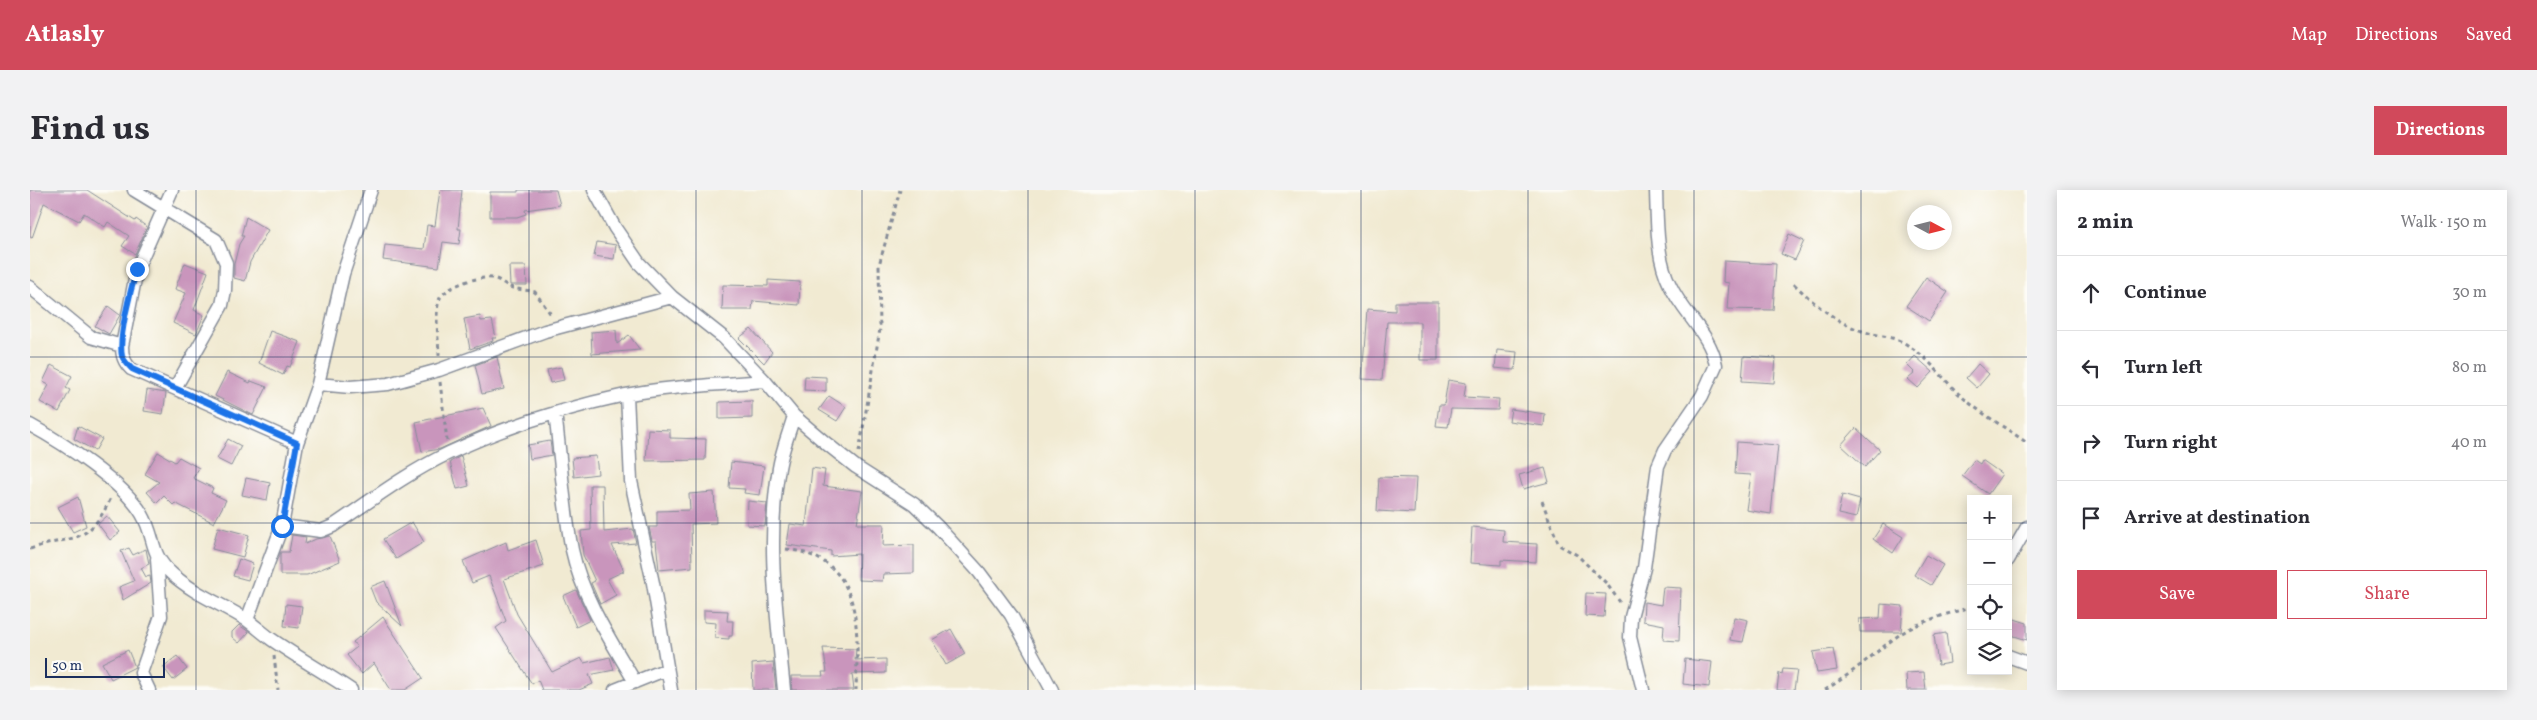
<!DOCTYPE html>
<html lang="en">
<head>
<meta charset="utf-8">
<style>
	:root { --surface:#fff; --page:#f2f2f3; --text:#2b2b33; --muted:#7c7c81; --line:#e1e1e2; --accent:#d1495b }
	body { margin:0; font-family:Vollkorn,serif; background:var(--page); color:var(--text) }
	.controls { position:absolute; right:15px; bottom:15px; display:grid; overflow:hidden; border-radius:0px; box-shadow:0 2px 12px #0003 }
	.controls button { width:45px; height:45px; display:grid; place-items:center; padding:0; border:0; border-bottom:1px solid var(--line); background:var(--surface); color:var(--text); font:25px sans-serif }
	.compass { position:absolute; left:1877px; top:15px; width:45px; height:45px; border-radius:50%; background:var(--surface); box-shadow:0 2px 12px #0003; rotate:97deg }
	.scale { position:absolute; left:15px; bottom:12px; width:120px; box-sizing:border-box; padding-left:5px; border:2px solid #1b2f5e; border-top:0; font-size:14px; line-height:18px; white-space:nowrap; color:#1b2f5e; -webkit-text-stroke:4px #fdfcf7; paint-order:stroke }
	.stop { position:absolute; width:15px; height:15px; margin:-11px; border:4px solid #1a73e8; border-radius:50%; background:#fff }
	.stop.end { background:#1a73e8; border-color:#fff; box-shadow:0 1px 5px #0008 }
	.list { margin:0; padding:0; list-style:none }
	h2 { display:flex; justify-content:space-between; align-items:center; height:65px; margin:0; padding:0 20px; font-size:21px }
	h2 small { font-size:16px; font-weight:400; color:var(--muted) }
	.list li { display:grid; grid-template-columns:32px 1fr auto; gap:15px; align-items:center; box-sizing:border-box; height:75px; padding:0 20px; border-top:1px solid var(--line) }
	.list b { display:block; font-size:19px; white-space:nowrap }
	.list em { font-size:16px; font-style:normal; color:var(--muted) }
	.actions { display:flex; gap:10px; padding:15px 20px }
	.actions a { flex:1; padding:11px 0; border:1px solid var(--accent); border-radius:0px; text-align:center; font-size:18px; color:var(--accent) }
	.actions .main { background:var(--accent); color:#fff }
	.icon { flex:none; width:28px; height:28px; fill:none; stroke:currentColor; stroke-width:2; stroke-linecap:round; stroke-linejoin:round }
	.map { position:relative; flex:none; width:1997px; height:500px; overflow:hidden; border-radius:0px }
	header { display:flex; align-items:center; gap:30px; box-sizing:border-box; height:70px; padding:0 25px; background:var(--accent); color:#fff }
	header strong { font-size:24px }
	nav { display:flex; gap:28px; margin-inline-start:auto; font-size:18px }
	.intro { display:flex; align-items:center; justify-content:space-between; box-sizing:border-box; height:120px; padding:0 30px }
	h1 { margin:0; font-size:35px }
	.button { padding:12px 22px; border-radius:0px; background:var(--accent); color:#fff; font-size:18px; font-weight:700 }
	main { display:flex; gap:30px; padding:0 30px }
	aside { flex:1; background:var(--surface); border-radius:0px; box-shadow:0 2px 12px #0003 }
	.map>svg:first-child { display:block }
	.building { fill:#c995bc }
	.lines { fill:none; stroke-linecap:round; stroke-linejoin:round }
	.minor-casing { stroke:#868c98; stroke-width:15 }
	.path { stroke:#868c98; stroke-width:3; stroke-dasharray:4 4; stroke-linecap:butt }
	.minor { stroke:#fff; stroke-width:12 }
	.route { stroke:#1a73e8; stroke-width:6 }
	.grid { fill:none; stroke:#1b2f5e; stroke-width:1; stroke-opacity:0.55 }
</style>
</head>
<body>
<header>
<strong>Atlasly</strong>
<nav><a>Map</a><a>Directions</a><a>Saved</a></nav>
</header>
<div class="intro"><h1>Find us</h1><a class="button">Directions</a></div>
<main>
<div class="map">
<svg width="1997" height="500" viewBox="0 0 1997 500">
	<rect width="100%" height="100%" fill="#fdfcf7"/>
	<filter id="ink" filterUnits="userSpaceOnUse"><feTurbulence type="fractalNoise" baseFrequency=".02" numOctaves="2"/><feDisplacementMap in="SourceGraphic" scale="10" xChannelSelector="R" yChannelSelector="G"/><feConvolveMatrix kernelMatrix="1 2 1 2 8 2 1 2 1" color-interpolation-filters="sRGB"/></filter>
	<filter id="wash" filterUnits="userSpaceOnUse"><feTurbulence type="fractalNoise" baseFrequency=".0096" numOctaves="4" result="noise"/><feDisplacementMap in="SourceGraphic" scale="20" xChannelSelector="R" yChannelSelector="G"/><feGaussianBlur stdDeviation="1.12" result="paint"/><feColorMatrix in="noise" values="0 0 0 0 0 0 0 0 0 0 0 0 0 0 0 0 0 1.4 0 .05"/><feComposite in="paint" operator="in"/></filter>
	<g filter="url(#wash)">
		<rect width="100%" height="100%" fill="#f1ead2"/>
		<g id="blocks">
			<path class="building" d="M0 0H57L105 31 106 29 117 37 105 64 92 56 99 46 78 32 75 37 54 23 49 31 14 13 2 48 0 47Z
				M410 0H432L428 39H431L429 54 413 52 409 77 353 70 355 55 394 59 397 35 405 36Z
				M488 0H526L530 15 495 20 496 24 487 27H460V2H488Z
				M216 27 238 40 220 72 215 91 204 88V74L209 54 214 46H211Z
				M1759 44 1774 51 1765 70 1751 64Z
				M567 52 586 55 584 69 564 66Z
				M1694 71 1746 74 1743 120 1697 119 1699 93 1693 92Z
				M155 73 178 82 164 120 174 125 166 144 143 133 156 103 145 99Z
				M479 76H496L497 95H480Z
				M1896 87 1918 102 1899 131 1876 116Z
				M738 90 770 92 769 115 723 111 722 120H692L693 95 738 96Z
				M1365 112H1408V170H1390V132H1357L1352 190 1332 189 1337 119 1365 121Z
				M78 116 90 125 79 144 65 136Z
				M450 126 451 131 462 130 466 148H462L463 151 440 159 434 129Z
				M721 139 742 162 734 173 709 148Z
				M586 140 587 154 599 145 610 160 562 164 561 142Z
				M240 141 270 152 260 177 257 176 253 185 229 173Z
				M1467 160 1487 162 1485 180 1465 178Z
				M1714 166 1746 168 1744 193 1712 191Z
				M1885 166 1903 182 1888 198 1878 189 1885 183 1877 175Z
				M467 167 474 199 452 204 445 175Z
				M1948 174 1959 184 1947 198 1936 188Z
				M21 175 42 186 36 198 40 200 29 222 10 212 19 195 13 192Z
				M531 177 534 190 520 193 517 180Z
				M197 182 220 193 221 191 237 197 223 225 185 206Z
				M775 186 796 187V201L774 200Z
				M1418 190 1436 193 1434 207 1469 209 1468 220 1421 219 1418 237 1406 236 1409 215H1414Z
				M117 200 136 203 133 224 114 221Z
				M799 206 816 217 807 231 789 220Z
				M722 211V228L689 229V212Z
				M453 218 461 236 410 259 392 262 386 232Z
				M1481 219 1515 224 1514 236 1479 231Z
				M48 236 72 249 65 261 44 249Z
				M1826 238 1850 260 1835 277 1811 255Z
				M618 239 640 240V248L676 249 675 270 616 271Z
				M198 249 211 256 201 276 187 269Z
				M520 251 522 265 500 269 498 255Z
				M1707 252 1748 255 1741 324 1716 320 1721 285 1705 284Z
				M128 262 145 272 149 267 169 278 163 288 183 298 181 303 196 310 184 333 145 313 143 315 134 306 127 313 117 302 129 292 115 284Z
				M431 266 439 296 427 299 420 272Z
				M566 266 568 284 544 287 542 268Z
				M1944 270 1950 274 1952 270 1972 284 1958 304 1932 286Z
				M701 272 734 276 730 305 714 303 715 299 699 298Z
				M782 278 795 280 793 296 832 301 827 334H854L853 356 884 355V383L853 384 852 391 828 390 829 364 801 366V361L757 355 760 334 776 336Z
				M1515 278 1519 292 1493 299 1489 285Z
				M1349 287 1386 288 1384 323 1347 321Z
				M216 288 240 293 237 310 212 305Z
				M560 295H573L574 342 603 339 606 353 582 355 594 381 577 389 586 405 570 414 561 393 565 391 553 365 551 341 561 340Z
				M684 302 686 333 661 334 662 377 629 380 626 351H622L619 337H627V321L660 320 659 304Z
				M1812 305 1830 310 1826 328 1808 324Z
				M48 307 56 336 43 342 28 317Z
				M718 311 737 313 735 336 717 335Z
				M77 326 90 342 80 350 68 334Z
				M382 332 394 352 366 369 353 349Z
				M1853 334 1873 347 1863 363 1843 349Z
				M188 337 219 345 213 367 182 359Z
				M1442 337 1474 340 1473 352 1507 354 1506 372 1471 370V375L1440 373Z
				M262 345 276 347 275 354 286 349 300 346 310 371 277 385H250V364L251 362H259Z
				M506 350 514 376 474 389 487 424 522 482 551 468 554 473 580 467 584 480 559 485 563 494 549 500H512L508 490 502 494 466 438 476 431 459 386 442 393 433 371 476 352 478 360Z
				M99 358 103 365 116 359 119 374 111 378 116 387 120 386 121 393 93 410 89 397 104 391 91 361Z
				M1896 365 1913 375 1901 395 1884 385Z
				M209 369 223 374 218 390 203 386Z
				M355 391 372 436 346 412 340 397Z
				M1633 397 1651 398 1649 451 1633 450 1634 435 1613 431 1614 412 1631 415Z
				M546 400 560 430 546 437 533 406Z
				M1556 403 1576 404 1574 427 1555 426Z
				M256 414 272 416 269 438 254 436Z
				M1851 414 1873 416 1871 442H1830L1829 429 1850 428Z
				M674 420 698 421 697 431H703L702 446H699V449L685 448 686 433 674 432Z
				M353 427 393 488 375 500H361L344 473 332 484 317 465 327 457 323 452Z
				M1704 427 1718 430 1713 452 1700 450Z
				M1978 427 1997 433V450L1978 444Z
				M209 435 219 442 209 453 202 447V442Z
				M921 439 935 464 916 475 902 450Z
				M1916 443 1920 473 1908 475 1904 445Z
				M793 458 826 459 825 470 856 469V483L822 484 824 500H762L761 486H793L792 482H797Z
				M1803 459 1807 480 1787 483 1783 462Z
				M98 460 105 477 81 489 72 473Z
				M147 466 157 479 143 490 133 477Z
				M1655 469 1682 472 1679 497 1653 494Z
				M743 472 746 500H723L722 474Z
				M1753 479 1767 480 1764 500H1747L1749 483 1752 484Z
				M1894 482 1896 500H1877L1876 483Z"/>
		</g>
	</g>
	<g filter="url(#ink)">
		<use href="#blocks" fill-opacity="0" stroke="#868c98" stroke-width="1"/>
		<g class="lines">
			<g class="minor-casing">
				<path id="minor" d="M104 0 186 50 196 73 195 100 192 115 145 198
					M142 0 107 79 92 156C92 166 94 172 101 179L267 253
					M564 0 585 38 609 73 642 107 694 148 735 191 764 226 797 254 826 277 884 314 908 337 949 382 981 425 1022 500
					M0 97 61 147 92 156
					M288 194 320 197 358 194 409 180 515 141 642 107
					M597 205 601 291 623 393 641 500
					M525 223C531 268 533 316 542 360 552 407 581 451 605 492
					M0 235C33 253 93 292 112 324 126 348 119 364 142 384 164 404 192 414 217 430 225 436 233 443 241 449 267 467 295 483 321 500
					M252 336 291 341 303 336C340 311 377 283 419 263 474 237 535 218 595 205 640 196 689 195 735 191
					M1978 370 1997 337
					M217 430 252 336 267 253 288 194 313 84 341 0
					M1978 466 1997 473
					M119 500 111 483 131 426 127 369
					M585 500 637 479
					M754 500C747 426 736 352 749 278 752 260 759 243 764 226
					M1613 500 1600 447 1601 427 1614 378 1628 276 1635 260 1672 206 1686 175C1680 143 1653 124 1640 95 1626 68 1627 30 1626 0"/>
			</g>
			<path class="path" d="M1764 94C1785 114 1805 132 1832 141 1850 147 1863 145 1879 156 1900 169 1912 188 1929 204 1948 222 1975 237 1997 253
				M409 166C409 153 404 120 410 108 418 95 452 84 466 89 472 91 476 96 483 98 490 100 498 100 505 102L522 126
				M410 192 417 251
				M829 262 850 139 849 75 870 0
				M1512 311 1529 355 1547 365 1576 393 1590 412
				M0 359C44 344 57 357 81 308
				M756 359C835 369 828 440 826 500
				M244 466 248 500
				M1795 500C1822 484 1844 463 1869 445 1890 431 1917 424 1941 417"/>
			<use href="#minor" class="minor"/>
		</g>
	</g>
	<g class="lines" filter="url(#ink)">
		<path class="route" d="M107 79C101 98 88 148 92 166 94 171 98 175 102 179L267 253 252 336"/>
	</g>
	<path class="grid" d="M166 0V500M333 0V500M499 0V500M666 0V500M832 0V500M998 0V500M1165 0V500M1331 0V500M1498 0V500M1664 0V500M1831 0V500M0 167H1997M0 333H1941M1978 333H1997"/>
</svg>
<div class="controls">
<button>+</button>
<button>−</button>
<button><svg class="icon" aria-label="locate" viewBox="0 0 24 24"><circle cx="12" cy="12" r="6"/><path d="M12 2v4M12 18v4M2 12h4M18 12h4"/></svg></button>
<button><svg class="icon" aria-label="layers" viewBox="0 0 24 24"><path d="M12 4l9 5-9 5-9-5zM3 14l9 5 9-5"/></svg></button>
</div>
<svg class="compass" viewBox="-18 -18 36 36"><path d="M0-13l5 13h-10z" fill="#e53935"/><path d="M0 13l5-13h-10z" fill="#7c7c81"/></svg>
<div class="scale">50 m</div>
<div class="stop" style="left:252px;top:336px"></div>
<div class="stop end" style="left:107px;top:79px"></div>
</div>
<aside>
<h2>2 min<small>Walk · 150 m</small></h2>
<ul class="list">
<li><svg class="icon" aria-label="ahead" viewBox="0 0 24 24"><path d="M12 20V5M6 11l6-6 6 6"/></svg><div><b>Continue</b></div><em>30 m</em></li>
<li><svg class="icon" aria-label="left" viewBox="0 0 24 24"><path d="M17 20v-9H6M10 6l-5 5 5 5"/></svg><div><b>Turn left</b></div><em>80 m</em></li>
<li><svg class="icon" aria-label="right" viewBox="0 0 24 24"><path d="M7 20v-9h11M14 6l5 5-5 5"/></svg><div><b>Turn right</b></div><em>40 m</em></li>
<li><svg class="icon" aria-label="arrive" viewBox="0 0 24 24"><path d="M6 21V4h12l-3 4 3 4H6"/></svg><div><b>Arrive at destination</b></div></li>
</ul>
<div class="actions"><a class="main">Save</a><a>Share</a></div>
</aside>
</main>
</body>
</html>
